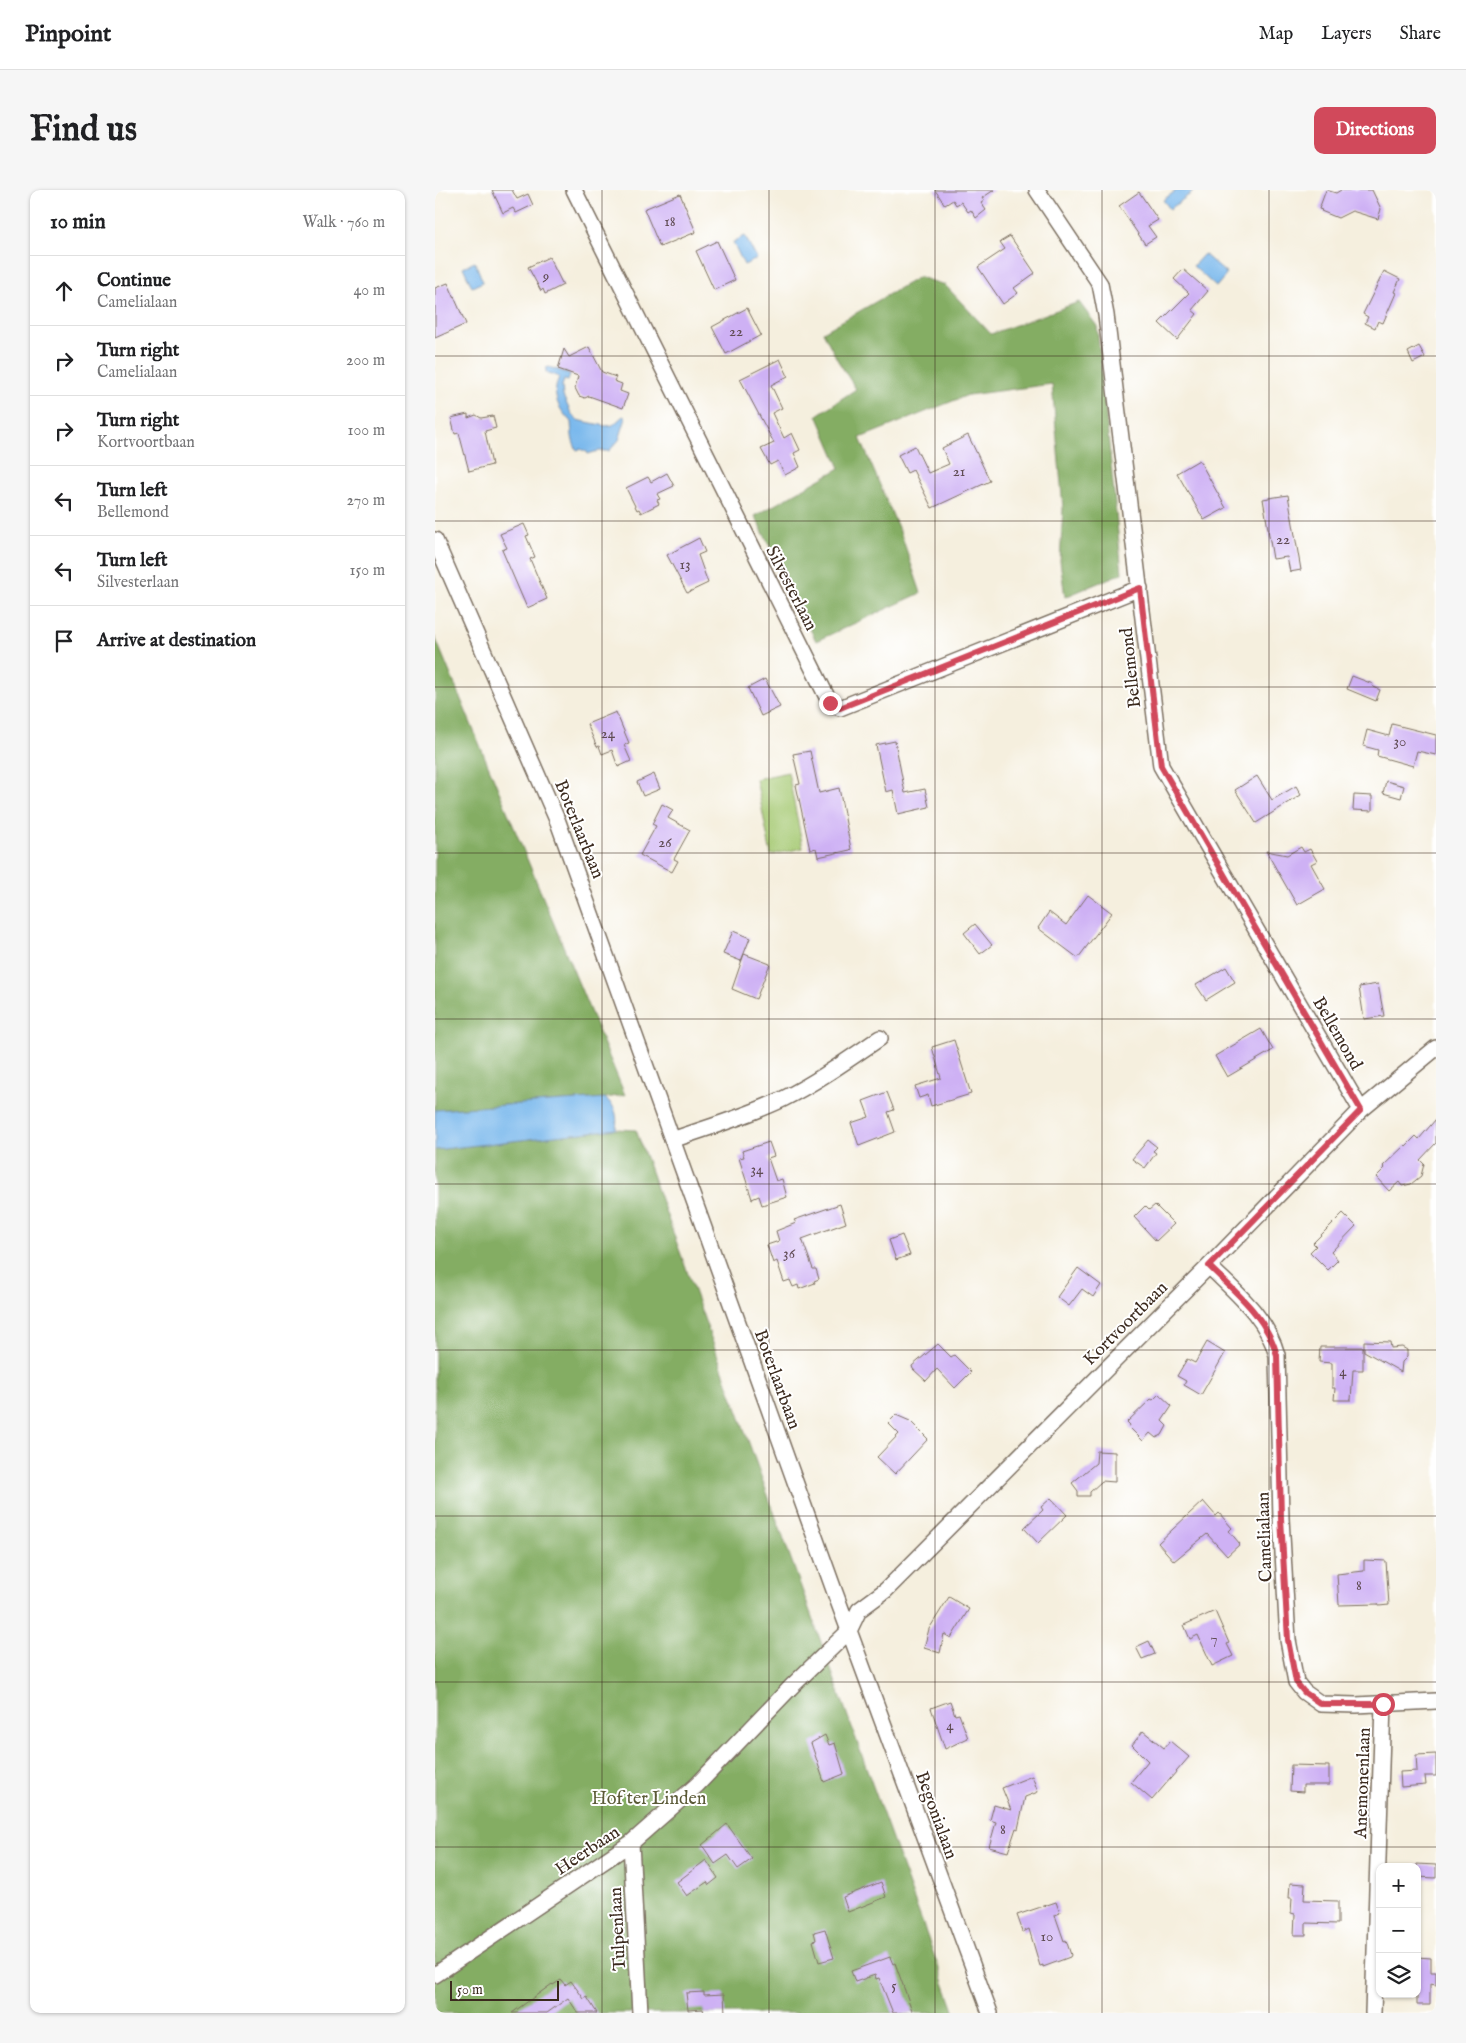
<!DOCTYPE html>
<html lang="en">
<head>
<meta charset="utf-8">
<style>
	:root { --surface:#fff; --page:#f6f6f6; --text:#202124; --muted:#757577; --line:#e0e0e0; --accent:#d1495b }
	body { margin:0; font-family:"IM FELL English",serif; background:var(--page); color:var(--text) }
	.controls { position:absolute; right:15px; bottom:15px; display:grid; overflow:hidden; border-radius:10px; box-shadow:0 1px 4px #0004 }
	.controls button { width:45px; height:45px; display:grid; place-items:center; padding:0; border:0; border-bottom:1px solid var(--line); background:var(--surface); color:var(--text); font:25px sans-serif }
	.scale { position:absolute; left:15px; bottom:12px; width:109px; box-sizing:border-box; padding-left:5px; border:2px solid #3b2a1e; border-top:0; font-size:14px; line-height:18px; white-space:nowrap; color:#3b2a1e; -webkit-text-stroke:4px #fff; paint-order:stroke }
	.stop { position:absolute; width:15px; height:15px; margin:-11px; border:4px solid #d1495b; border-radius:50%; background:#fff }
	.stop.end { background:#d1495b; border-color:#fff; box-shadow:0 1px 5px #0008 }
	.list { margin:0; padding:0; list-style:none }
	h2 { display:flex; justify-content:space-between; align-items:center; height:65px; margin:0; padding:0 20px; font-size:21px }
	h2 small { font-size:16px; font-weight:400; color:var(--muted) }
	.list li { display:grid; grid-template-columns:32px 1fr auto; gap:15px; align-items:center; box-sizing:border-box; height:70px; padding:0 20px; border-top:1px solid var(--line) }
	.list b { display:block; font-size:19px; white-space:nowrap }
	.list p { margin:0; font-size:16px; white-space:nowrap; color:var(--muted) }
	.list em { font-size:16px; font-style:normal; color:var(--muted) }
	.icon { flex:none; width:28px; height:28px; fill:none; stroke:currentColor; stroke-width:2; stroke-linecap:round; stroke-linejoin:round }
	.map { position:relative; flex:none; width:1001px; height:1823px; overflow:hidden; border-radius:10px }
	header { display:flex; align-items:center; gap:30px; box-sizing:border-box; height:70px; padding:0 25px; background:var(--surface); border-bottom:1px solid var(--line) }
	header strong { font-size:24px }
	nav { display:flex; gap:28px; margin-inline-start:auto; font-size:18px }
	.intro { display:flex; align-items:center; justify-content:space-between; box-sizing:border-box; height:120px; padding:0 30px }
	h1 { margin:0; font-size:35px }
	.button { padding:12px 22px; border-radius:10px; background:var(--accent); color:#fff; font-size:18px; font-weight:700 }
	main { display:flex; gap:30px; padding:0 30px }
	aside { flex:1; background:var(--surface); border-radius:10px; box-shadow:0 1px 4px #0004 }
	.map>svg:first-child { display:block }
	.green { fill:#a5c972; stroke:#707a48 }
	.forest { fill:#84ad64; stroke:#606c41 }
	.water { fill:#79b8ec; stroke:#5a7185 }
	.building { fill:#ceb1f4 }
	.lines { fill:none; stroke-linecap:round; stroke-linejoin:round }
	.minor-casing { stroke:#7c6f61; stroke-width:18 }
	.minor { stroke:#fff; stroke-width:15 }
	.route { stroke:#d1495b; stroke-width:6 }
	.grid { fill:none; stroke:#3b2a1e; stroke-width:1; stroke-opacity:0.55 }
	.labels { text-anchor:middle; stroke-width:4; stroke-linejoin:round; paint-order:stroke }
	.number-label { font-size:15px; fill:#604c54 }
	.street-label { font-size:18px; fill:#3b2a1e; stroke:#fff }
	.park-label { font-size:18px; fill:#5b5a37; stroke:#fff }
</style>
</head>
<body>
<header>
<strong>Pinpoint</strong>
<nav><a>Map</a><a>Layers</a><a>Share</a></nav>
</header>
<div class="intro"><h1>Find us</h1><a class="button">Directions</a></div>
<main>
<aside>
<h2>10 min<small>Walk · 760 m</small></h2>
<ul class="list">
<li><svg class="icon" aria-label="ahead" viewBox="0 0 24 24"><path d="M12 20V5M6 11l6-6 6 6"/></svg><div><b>Continue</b><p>Camelialaan</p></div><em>40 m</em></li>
<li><svg class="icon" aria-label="right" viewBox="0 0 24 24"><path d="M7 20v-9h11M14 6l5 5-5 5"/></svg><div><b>Turn right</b><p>Camelialaan</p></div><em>200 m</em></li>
<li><svg class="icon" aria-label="right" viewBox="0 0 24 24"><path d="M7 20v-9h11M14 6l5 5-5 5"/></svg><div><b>Turn right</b><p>Kortvoortbaan</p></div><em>100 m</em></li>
<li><svg class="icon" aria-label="left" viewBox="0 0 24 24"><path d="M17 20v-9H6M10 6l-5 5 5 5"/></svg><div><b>Turn left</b><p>Bellemond</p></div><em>270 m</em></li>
<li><svg class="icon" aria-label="left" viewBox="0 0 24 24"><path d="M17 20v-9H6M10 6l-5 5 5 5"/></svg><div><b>Turn left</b><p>Silvesterlaan</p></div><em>150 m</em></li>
<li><svg class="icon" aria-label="arrive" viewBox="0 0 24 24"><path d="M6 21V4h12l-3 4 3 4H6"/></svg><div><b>Arrive at destination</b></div></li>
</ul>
</aside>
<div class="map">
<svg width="1001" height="1823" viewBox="0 0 1001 1823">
	<rect width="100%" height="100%" fill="#fff"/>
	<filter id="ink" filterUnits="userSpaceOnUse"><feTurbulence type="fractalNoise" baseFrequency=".02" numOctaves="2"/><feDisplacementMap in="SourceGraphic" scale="10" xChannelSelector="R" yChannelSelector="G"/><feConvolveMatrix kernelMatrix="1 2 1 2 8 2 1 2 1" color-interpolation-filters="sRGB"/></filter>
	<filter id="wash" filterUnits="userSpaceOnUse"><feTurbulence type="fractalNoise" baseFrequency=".0096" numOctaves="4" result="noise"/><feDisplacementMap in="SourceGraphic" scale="20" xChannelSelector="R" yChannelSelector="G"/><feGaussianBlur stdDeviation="1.12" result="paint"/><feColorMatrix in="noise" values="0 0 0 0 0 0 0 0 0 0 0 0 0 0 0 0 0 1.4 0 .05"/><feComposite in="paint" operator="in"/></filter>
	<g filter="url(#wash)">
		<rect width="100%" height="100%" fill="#f5efde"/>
		<path class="green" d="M353 582 368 658 336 665 321 589Z"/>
		<path class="forest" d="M484 87 510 95 556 144 644 112 662 136 687 383 630 407 625 371 628 318 617 194 533 205 425 248 467 347 486 403 381 451 320 326 405 278 382 225 421 199 403 171 388 142Z
			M0 447 190 905 170 908 0 920Z
			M181 939 201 940 520 1823H0V960Z"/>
		<path class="water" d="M742 0H756L758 2 735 19 728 10Z
			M310 46 322 69 309 75 298 52Z
			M769 64 792 84 781 97 758 76Z
			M40 72 48 92 37 97 28 77Z
			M114 177 135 184 133 191 129 190 127 196 128 206 136 223 142 230 171 236 178 235 188 226 191 228 184 250 174 261H163L153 264 152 262 145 259 142 260C136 251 137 243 136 232 123 218 116 206 124 187L111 182V178Z
			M170 908C181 916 183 926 181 939L0 960V920Z"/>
		<g id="blocks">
			<path class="building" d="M57 0H77L82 9 93 4 98 15 81 23 78 18 68 23Z
				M500 0H559L547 8 549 11 546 13 551 20 541 28 536 20 533 22 526 12 521 15 518 10 510 15Z
				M891 0 901 3 906 0H937L946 19 943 29 917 21 903 28 886 21 887 20 884 19Z
				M704 2 723 30 713 36 721 47 710 54 684 16Z
				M245 4 261 42 225 57 209 19Z
				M575 46 600 83 579 98 583 103 568 114 543 77 570 59 565 52Z
				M282 51 300 90 279 100 261 61Z
				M114 67 128 95 110 104 108 99 106 101 93 77Z
				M748 79 773 101 757 120 762 124 742 150 724 133 754 103 739 89Z
				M949 81 965 89 959 102 961 103 948 133 943 131 940 138 930 133 933 127 928 124Z
				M13 93 31 134 0 148V98Z
				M312 118 326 145 291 164 277 137Z
				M984 156 990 167 978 173 973 162Z
				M154 157 167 182 181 187 179 191 187 194 185 201 193 204 188 218 154 206 150 208 144 206 140 198 143 186 123 179 129 159 134 167Z
				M345 169 353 186 336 195 347 218 337 223 349 248 357 243 365 260 359 263 365 277 350 285 343 271 335 275 326 259 339 253 305 189Z
				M33 224V228L41 225 46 228 58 226 61 238 50 241 57 275 34 281 24 243 20 244 16 228Z
				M533 245 555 291 497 318 478 280 472 283 463 265 480 256 493 283 514 274 507 258Z
				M764 270 791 318 769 330 742 283Z
				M232 283 239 296 222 304 225 309 222 310 224 314 206 323 204 319 202 320 191 298 213 287 216 292Z
				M853 305 866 380 855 382 852 367 838 369 828 309Z
				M89 334 94 345 91 346 100 367 95 369 112 409 92 418 67 360 72 358 65 344Z
				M264 348 270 362 263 365 273 393 252 403 232 365Z
				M917 486 938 494 937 496 945 500 941 511 912 499Z
				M330 489 345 517 326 526 313 498Z
				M181 522 194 553 189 555 196 571 183 577 177 560 167 564 164 556 162 557 152 534Z
				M957 534 1001 545V565L982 561 978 576 942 566 943 560 928 556 932 540 954 546Z
				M460 551 470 603 490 599 494 617 463 624 458 600 451 602 441 555Z
				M375 561 384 603 404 598 416 659 415 660 383 667 381 658 375 660 361 595 365 594 358 564Z
				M219 584 225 599 208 606 202 592Z
				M822 586 837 610 861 596 866 605 821 633 800 600Z
				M951 591 969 596 966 608 948 603Z
				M919 605 937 606V621L918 620Z
				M227 614 238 620 233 628 255 640 239 669 243 671 237 682 205 665 221 636 217 634Z
				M866 657 869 662 875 659 882 671 876 674 890 699 862 715 831 661 852 665Z
				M653 705 677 723 643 768 603 738 614 722 631 735Z
				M540 734 557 755 545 764 529 743Z
				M298 741 315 748 306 771 288 764Z
				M309 764 335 774 321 809 297 799Z
				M791 777 800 792 771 810 761 795Z
				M943 794 949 826 929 829 924 797Z
				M826 839 838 860 792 887 780 866Z
				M519 850 536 904 496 916 493 905 484 908 480 896 506 888 497 857Z
				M452 902 459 920 453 922 460 942 424 956 416 933 434 927 428 911Z
				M1001 929V953L985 970 989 974 986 986 976 994 967 996 964 992 954 1001 941 987 950 978 948 976 970 955 971 956 981 946 984 949Z
				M713 950 722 957 718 961 721 963 710 978 697 969Z
				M334 952 339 966 333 968 341 991 347 989 352 1007 327 1015 324 1006 317 1009 304 968 309 967 307 961Z
				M405 1014 411 1033 367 1049 378 1079H381L384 1089 379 1091 380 1093 364 1099 363 1095 358 1097 355 1090 349 1092 342 1071 338 1073 332 1055 344 1051 341 1041 361 1033 359 1030Z
				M720 1015 739 1034 721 1051 699 1027 710 1016 714 1020Z
				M908 1023 921 1036 896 1062 903 1070 893 1080 875 1062 881 1056 878 1053Z
				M467 1045 475 1065 461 1070 454 1050Z
				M643 1078 666 1095 658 1107 647 1099 634 1116 622 1107Z
				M929 1151 955 1152 956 1158 967 1157 972 1160V1167L967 1172 966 1182 929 1161Z
				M772 1152 790 1163 766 1205 749 1195 751 1191 742 1186 752 1169 760 1173Z
				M503 1154 516 1167 519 1165 536 1182 520 1198 502 1179 491 1191 478 1179 477 1176Z
				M885 1157H928V1180H918L916 1210H899L900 1198H897V1173L884 1172Z
				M724 1204 737 1216 727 1231 732 1236 727 1245 721 1248 715 1243 708 1251 694 1237 695 1235 692 1232 716 1209 718 1210Z
				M461 1225 475 1231 493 1249 460 1284 442 1267 464 1244 453 1233Z
				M662 1261 680 1262V1292L667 1291 655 1302V1306H643V1301L637 1293 661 1273Z
				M616 1308 632 1325 603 1353 589 1338 608 1320 606 1317Z
				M768 1311 781 1326 784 1323 797 1338 794 1341 805 1354 792 1366 772 1344 739 1371 723 1353Z
				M929 1370 951 1371 954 1415 944 1416 943 1414 904 1415 902 1384 929 1381Z
				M514 1407 534 1419 516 1448 509 1444 505 1463 489 1458 494 1439Z
				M780 1421 794 1453 792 1454 798 1466 777 1476 763 1445 755 1449 749 1435Z
				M714 1451 720 1464 707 1469 701 1457Z
				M515 1511 520 1525 524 1524 533 1548 510 1559 496 1518Z
				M708 1541 729 1558 735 1551 754 1567 717 1610 696 1592 713 1571 697 1555Z
				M390 1545 394 1555 400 1553 409 1584 389 1592 376 1553Z
				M1001 1564V1586H990L991 1595 966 1597 965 1582 982 1581 981 1565Z
				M856 1575 894 1576V1595H868V1602L855 1601Z
				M597 1586 603 1602 590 1607 583 1639 581 1638 573 1662 554 1657 561 1632 555 1630 559 1615 576 1620 567 1598Z
				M292 1634 317 1669 303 1679 293 1665 280 1674 267 1655Z
				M271 1670 283 1688 274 1695 272 1692 252 1706 242 1692Z
				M982 1674 1001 1675V1688L982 1687Z
				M446 1692 451 1707 413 1722 408 1707Z
				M855 1693 870 1694 869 1710 903 1711V1734L871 1733V1745H859L860 1724 856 1723 857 1708H854Z
				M621 1712 625 1723 620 1725 629 1751 631 1750 636 1765 635 1767 608 1777V1775L605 1776 594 1739 588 1742 582 1725Z
				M390 1739 399 1768 384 1772 378 1751 381 1750 379 1742Z
				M455 1767 458 1774 460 1773 478 1823H458L444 1788 441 1789 440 1785 420 1792 416 1781Z
				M982 1767 996 1768V1782H1001V1795L995 1794V1815H982Z
				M126 1790 130 1795 136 1791 149 1809 152 1807 162 1823H143L133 1808 112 1823H77L117 1794 118 1795Z
				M269 1802V1805L289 1804 290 1823H269L268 1819 253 1820 251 1803Z"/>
		</g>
	</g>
	<g filter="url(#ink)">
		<use href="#blocks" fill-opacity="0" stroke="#7c6f61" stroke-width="1"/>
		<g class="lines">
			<g class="minor-casing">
				<path id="minor" d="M139 0 395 513 405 518 705 398
					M602 0 665 94 671 125 726 576 926 920
					M0 350 123 632 399 1400 555 1823
					M237 950C274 937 313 926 348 909 382 892 414 869 445 848
					M774 1076C802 1104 831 1126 842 1165L846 1328 853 1450 861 1492 869 1502 886 1514 921 1515 1001 1511
					M196 1653 205 1823
					M0 1785 196 1653 262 1595 357 1496 414 1441 424 1420 451 1400 774 1076 926 920 1001 858
					M938 1823 948 1514"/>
			</g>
			<use href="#minor" class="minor"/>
		</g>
	</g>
	<g class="lines" filter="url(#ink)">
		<path class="route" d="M395 513 405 518 705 398 726 576 926 920 774 1076C802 1104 831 1126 842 1165L846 1328 853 1450 861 1492 869 1502 886 1514H948"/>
	</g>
	<path class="grid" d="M167 0V1823M334 0V1823M500 0V1823M667 0V1823M834 0V1823M0 166H1001M0 331H1001M0 497H1001M0 663H1001M0 829H1001M0 994H1001M0 1160H1001M0 1326H1001M0 1492H1001M0 1657H1001"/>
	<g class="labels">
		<g class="number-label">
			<text x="235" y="36">18</text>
			<text x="111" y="91">9</text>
			<text x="301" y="146">22</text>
			<text x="524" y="286">21</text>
			<text x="848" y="354">22</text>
			<text x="250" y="379">13</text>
			<text x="173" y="548">24</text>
			<text x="965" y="556">30</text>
			<text x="230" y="657">26</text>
			<text x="322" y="984">34</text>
			<text x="354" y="1068">36</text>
			<text x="908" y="1186">4</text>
			<text x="924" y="1400">8</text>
			<text x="779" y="1453">7</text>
			<text x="515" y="1540">4</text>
			<text x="568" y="1644">8</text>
			<text x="612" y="1751">10</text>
			<text x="459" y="1800">5</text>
		</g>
		<g class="street-label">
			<text transform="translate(357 398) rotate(63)" y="6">Silvesterlaan</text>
			<text transform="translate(695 478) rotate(-96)" y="6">Bellemond</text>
			<text transform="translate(145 639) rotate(68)" y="6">Boterlaarbaan</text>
			<text transform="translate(903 843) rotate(60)" y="6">Bellemond</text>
			<text transform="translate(690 1133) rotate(-45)" y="6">Kortvoortbaan</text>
			<text transform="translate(343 1189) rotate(70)" y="6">Boterlaarbaan</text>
			<text transform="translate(829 1347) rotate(-92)" y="6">Camelialaan</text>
			<text transform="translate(927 1593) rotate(-88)" y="6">Anemonenlaan</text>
			<text transform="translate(502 1625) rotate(70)" y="6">Begonialaan</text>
			<text transform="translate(152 1660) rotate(-34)" y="6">Heerbaan</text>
			<text transform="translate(182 1739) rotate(-93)" y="6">Tulpenlaan</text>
		</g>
		<g class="park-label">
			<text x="214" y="1614">Hof ter Linden</text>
		</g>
	</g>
</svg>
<div class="controls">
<button>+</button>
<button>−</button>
<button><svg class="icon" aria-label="layers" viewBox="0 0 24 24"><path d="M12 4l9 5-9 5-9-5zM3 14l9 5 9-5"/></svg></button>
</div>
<div class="scale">50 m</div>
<div class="stop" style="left:948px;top:1514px"></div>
<div class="stop end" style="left:395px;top:513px"></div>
</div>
</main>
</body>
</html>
